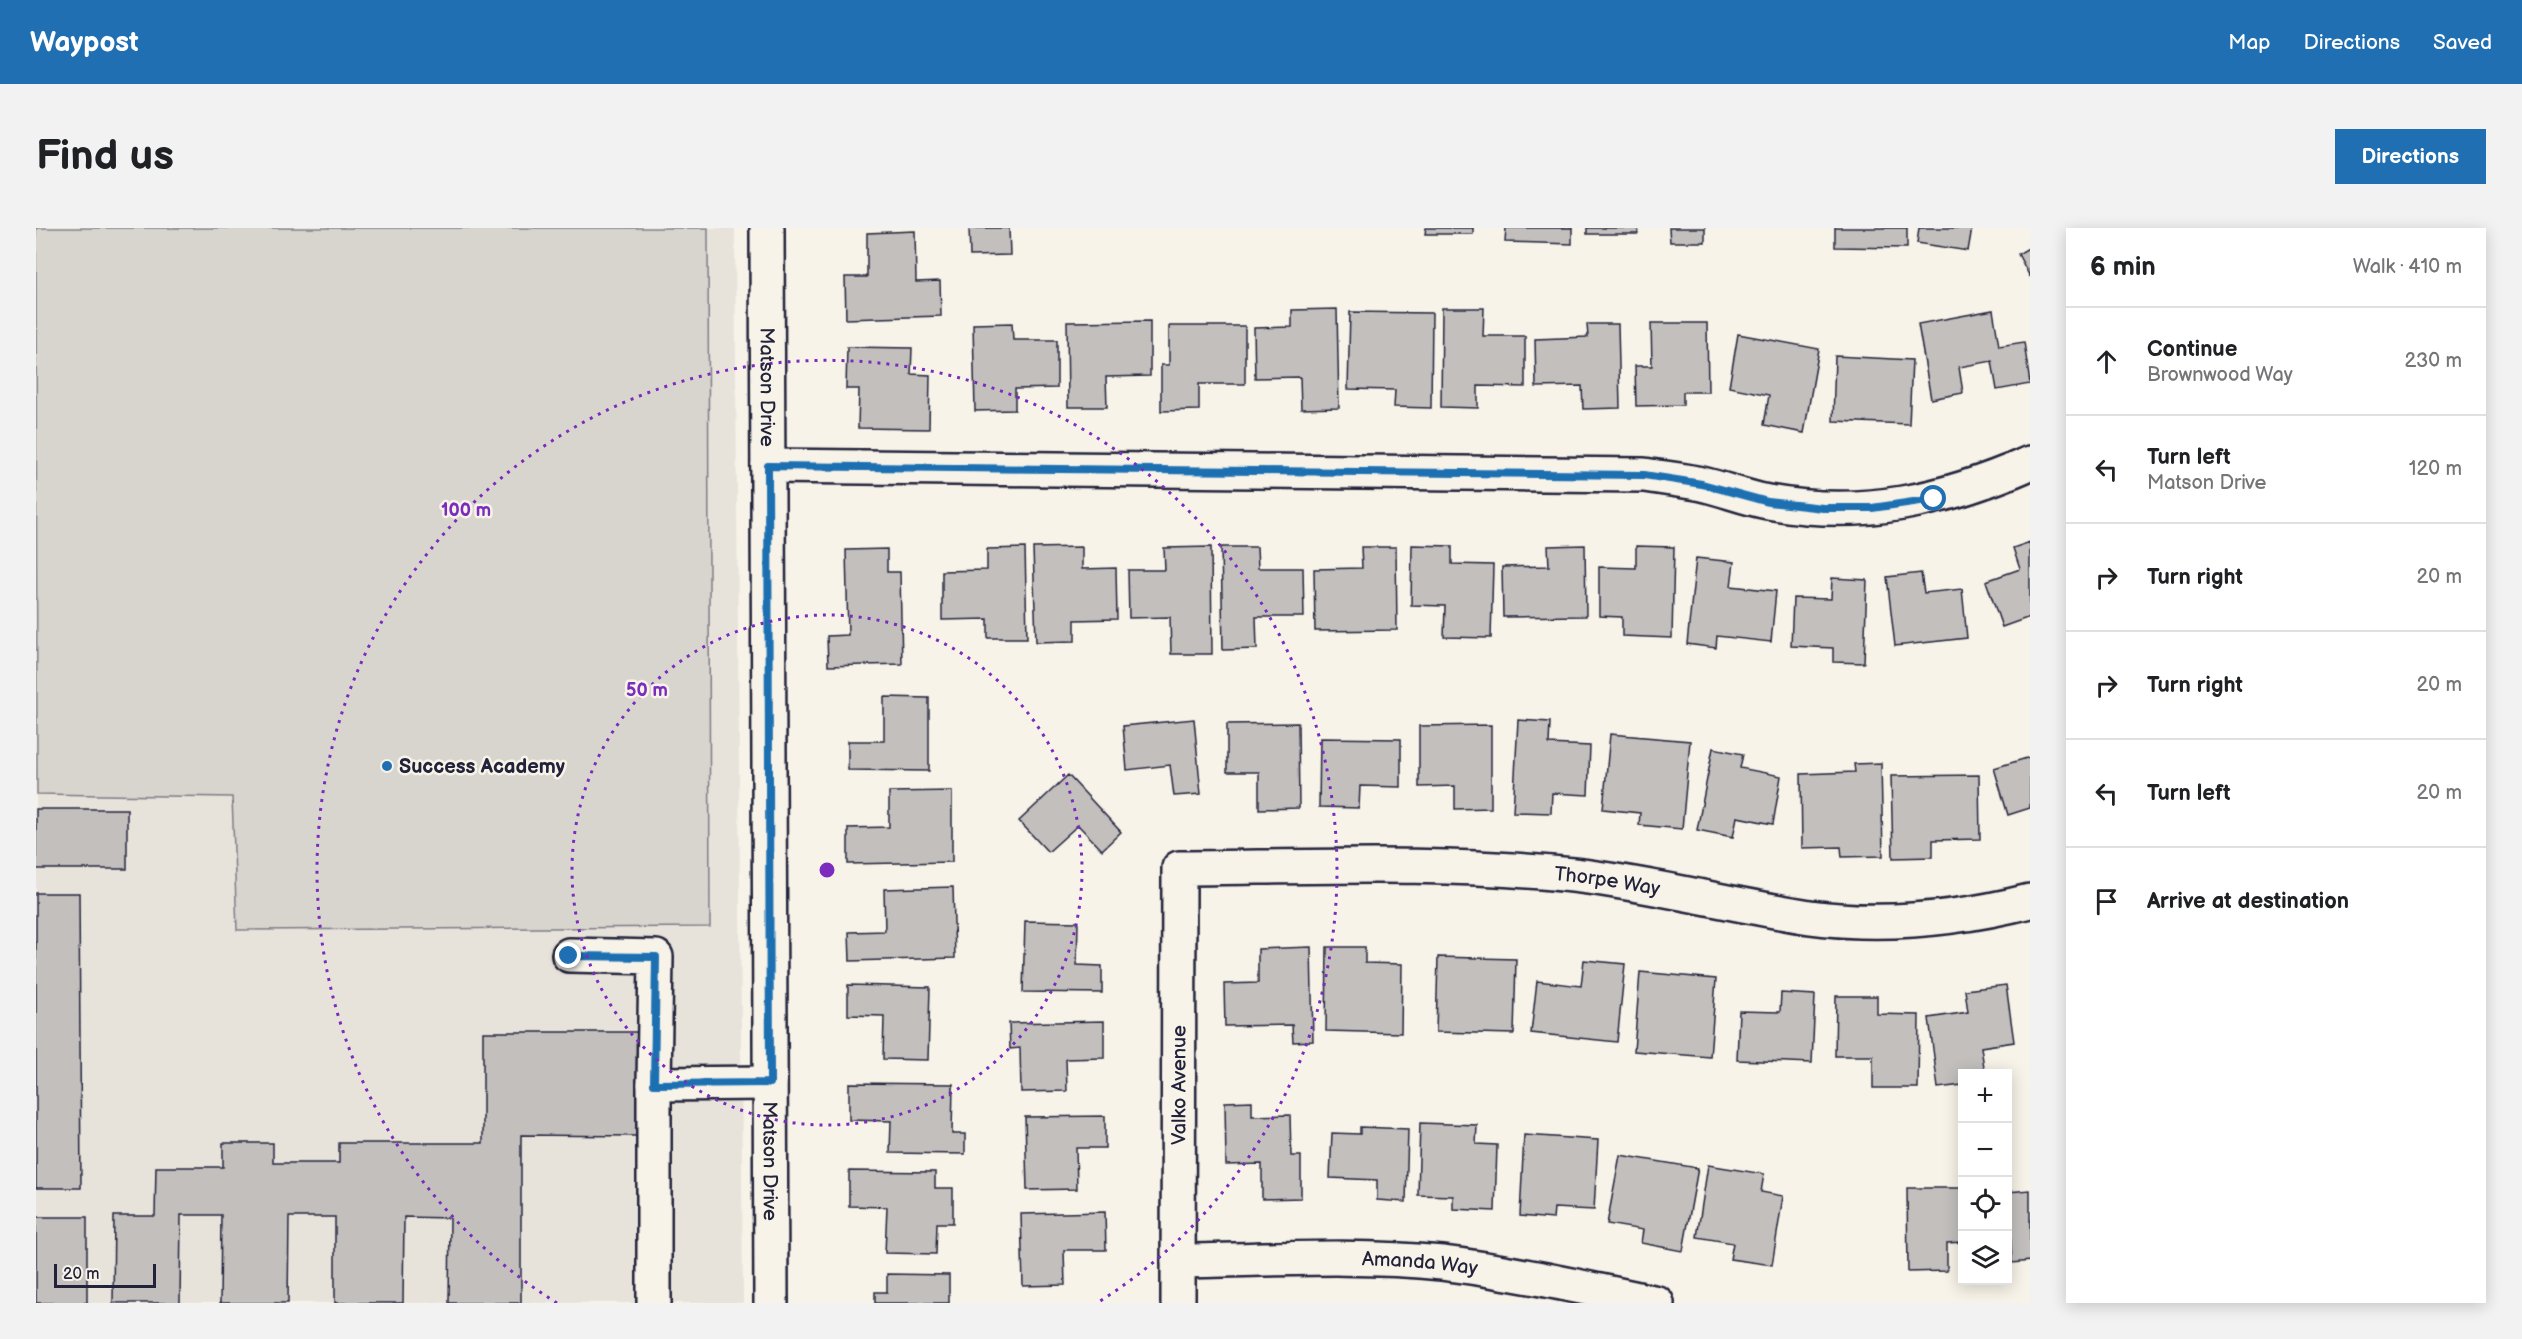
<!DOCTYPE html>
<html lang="en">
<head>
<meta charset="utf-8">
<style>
	:root { --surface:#fff; --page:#f2f2f2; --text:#202124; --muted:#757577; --line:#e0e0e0; --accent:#1f6fb2 }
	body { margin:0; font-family:"Balsamiq Sans",sans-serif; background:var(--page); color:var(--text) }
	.controls { position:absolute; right:18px; bottom:18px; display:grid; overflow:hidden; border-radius:0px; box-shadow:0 3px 15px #0003 }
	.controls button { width:54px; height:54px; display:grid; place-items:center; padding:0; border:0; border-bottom:2px solid var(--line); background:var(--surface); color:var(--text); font:30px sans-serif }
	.scale { position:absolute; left:18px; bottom:15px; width:102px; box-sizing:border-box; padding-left:6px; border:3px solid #22223b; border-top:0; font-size:16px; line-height:21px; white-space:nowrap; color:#22223b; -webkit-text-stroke:4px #f7f3e8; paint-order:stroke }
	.stop { position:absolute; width:18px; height:18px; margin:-14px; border:4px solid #1f6fb2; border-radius:50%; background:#fff }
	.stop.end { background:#1f6fb2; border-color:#fff; box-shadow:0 2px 6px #0008 }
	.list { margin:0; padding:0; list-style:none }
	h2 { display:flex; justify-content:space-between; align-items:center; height:78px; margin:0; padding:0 24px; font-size:26px }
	h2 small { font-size:20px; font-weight:400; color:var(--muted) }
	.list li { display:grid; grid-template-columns:39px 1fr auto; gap:18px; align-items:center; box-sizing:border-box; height:108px; padding:0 24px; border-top:2px solid var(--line) }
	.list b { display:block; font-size:22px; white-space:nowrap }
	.list p { margin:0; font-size:20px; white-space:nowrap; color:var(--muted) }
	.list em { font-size:20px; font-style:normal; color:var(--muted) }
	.icon { flex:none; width:33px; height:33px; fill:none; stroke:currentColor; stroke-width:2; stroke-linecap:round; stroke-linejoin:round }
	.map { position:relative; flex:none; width:1994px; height:1075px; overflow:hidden; border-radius:0px }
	header { display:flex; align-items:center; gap:36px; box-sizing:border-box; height:84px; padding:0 30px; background:var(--accent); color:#fff }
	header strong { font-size:28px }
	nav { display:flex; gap:33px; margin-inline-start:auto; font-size:21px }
	.intro { display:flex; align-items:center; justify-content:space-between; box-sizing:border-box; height:144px; padding:0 36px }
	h1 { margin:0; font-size:42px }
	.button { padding:15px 27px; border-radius:0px; background:var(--accent); color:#fff; font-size:21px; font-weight:700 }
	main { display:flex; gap:36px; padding:0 36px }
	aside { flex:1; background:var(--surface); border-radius:0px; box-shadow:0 3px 15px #0003 }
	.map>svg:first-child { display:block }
	.built { fill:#e7e3db }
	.green { fill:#d8d5cf; stroke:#7d7c85; stroke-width:1.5 }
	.building { fill:#c2bfbd; stroke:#22223b; stroke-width:1.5 }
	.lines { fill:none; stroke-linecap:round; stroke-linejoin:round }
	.minor-casing { stroke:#22223b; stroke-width:38 }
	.minor { stroke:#f7f3e8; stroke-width:33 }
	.route { stroke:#1f6fb2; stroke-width:8 }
	.ring { fill:none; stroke:#7b2cbf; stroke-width:3; stroke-dasharray:3 6 }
	.poi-dot { fill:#1f6fb2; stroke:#f7f3e8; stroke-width:2 }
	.labels { text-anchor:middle; stroke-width:5; stroke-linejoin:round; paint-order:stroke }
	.street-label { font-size:20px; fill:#22223b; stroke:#f7f3e8 }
	.poi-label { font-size:20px; font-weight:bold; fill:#22223b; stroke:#f7f3e8; text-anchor:start }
	.centre { fill:#7b2cbf; stroke:#f7f3e8; stroke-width:3 }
	.ring-label { font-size:18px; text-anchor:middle; font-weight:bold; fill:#7b2cbf; stroke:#f7f3e8; stroke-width:5; stroke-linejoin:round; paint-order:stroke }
</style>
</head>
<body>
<header>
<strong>Waypost</strong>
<nav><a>Map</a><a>Directions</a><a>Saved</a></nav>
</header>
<div class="intro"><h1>Find us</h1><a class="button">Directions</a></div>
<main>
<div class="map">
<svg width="1994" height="1075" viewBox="0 0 1994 1075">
	<rect width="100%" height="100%" fill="#f7f3e8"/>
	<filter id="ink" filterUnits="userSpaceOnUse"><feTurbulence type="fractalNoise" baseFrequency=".0167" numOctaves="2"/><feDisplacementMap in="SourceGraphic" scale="12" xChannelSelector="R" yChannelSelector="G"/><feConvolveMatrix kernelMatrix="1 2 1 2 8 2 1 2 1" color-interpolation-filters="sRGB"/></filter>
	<g filter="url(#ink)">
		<path class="built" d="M0 0H699L707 1075H0Z"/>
		<path class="green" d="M0 0H672L674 699 201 702 196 569 1 566Z"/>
		<path class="building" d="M933 0H973L974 27 934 28Z
			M1390 0H1437V6H1389Z
			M1470 0H1536V16L1469 14Z
			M1551 0H1602V6H1551Z
			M1633 0H1669V14H1634Z
			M1799 0H1871V20L1799 19Z
			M1883 0H1936L1932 23 1881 15Z
			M879 3 880 54 904 53 905 88 810 91 809 49H831V5Z
			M1994 19V49L1982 26Z
			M1406 80H1448L1447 108H1489V159L1442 158V180L1405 179Z
			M1301 81 1303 180 1265 181 1264 149 1219 150 1218 100 1256 99V82Z
			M1957 82 1963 118 1988 114 1994 156 1961 162 1956 133 1923 139 1927 165 1895 171 1882 96Z
			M1314 84 1396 85 1395 180 1358 179 1359 162 1312 161Z
			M1114 93V148L1070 149 1071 179H1032L1031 94Z
			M976 95 977 112H1021V160L979 161V182L939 183 937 96Z
			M1615 95H1671L1672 164H1647V177L1600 178 1599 138H1616Z
			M1551 96H1582L1584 180 1547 181 1546 158 1500 159 1499 111 1552 109Z
			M1133 98H1209V156H1163V182L1125 183V137H1133Z
			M1702 106 1783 121 1768 205 1728 197 1733 167 1693 159Z
			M811 119 876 120 875 146 894 147 893 201 822 200 823 161H810Z
			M1799 128 1876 132 1873 196 1797 193Z
			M1994 314V389L1966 399 1950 353 1984 341 1977 320Z
			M1376 317 1416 318V336L1457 337 1455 410 1408 409 1409 378 1375 377Z
			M1549 317 1550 388 1467 389 1466 339 1513 338 1512 318Z
			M1600 318 1638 319 1636 410 1586 408V389L1563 388V339L1600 340Z
			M1046 319V341L1080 340 1081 391 1039 392V413L1000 414 997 320Z
			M1175 319 1176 426H1135L1134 389 1093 390 1092 342H1129L1128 320Z
			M1185 319H1221L1222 340H1267L1268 389H1220L1221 421 1187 422Z
			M1325 319H1360L1361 402 1279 403 1278 341 1326 340Z
			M989 320 991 410H952V391L906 392V343L951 342V321Z
			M851 321V344H864L866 436 792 438 791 408 812 407 810 322Z
			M1660 330 1698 334 1695 358 1740 363 1735 414 1681 408 1680 420 1651 416Z
			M1885 345 1888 365 1926 361 1931 410 1859 418 1851 349Z
			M1796 350 1831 352 1828 435 1797 434V420L1755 418 1757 370 1795 371Z
			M848 469 893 470V543L812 542V513H848Z
			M1158 491 1165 566 1138 568 1134 537 1091 542 1087 498Z
			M1482 492 1514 494 1513 516 1554 518 1552 567 1516 565 1515 585 1477 584Z
			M1262 495 1263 580 1223 581V544H1191V496Z
			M1455 497V580L1419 581V558L1383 559V498Z
			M1574 506 1654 513 1646 601 1603 597 1604 585 1567 581Z
			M1284 510 1365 511V559L1324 558 1323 580 1283 579Z
			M1677 520 1707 526 1704 540 1745 548 1737 596 1701 589 1697 609 1661 602Z
			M1994 529V580L1972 587 1958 540Z
			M1845 535 1847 628 1806 629 1805 619 1766 620 1765 546 1819 544 1818 536Z
			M1032 547 1085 604 1066 622 1042 597 1012 624 983 593Z
			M1943 547 1944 611 1897 612V629L1857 630 1855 548Z
			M916 563V634L812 636V600L853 599V564Z
			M0 581H91V641H0Z
			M917 659 919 730 814 733 813 704 849 703 848 661Z
			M0 665H43L45 960H0Z
			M989 693 1042 694 1041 737 1066 738V765L987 764Z
			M1275 719 1277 813 1257 814 1256 797 1189 798 1188 756 1222 755V721Z
			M1291 719H1329V735L1366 736 1365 805 1290 803Z
			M1402 729 1480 731 1478 806 1400 804Z
			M1548 732 1589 736 1581 814 1495 805 1501 753 1545 758Z
			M1604 744 1680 751 1674 829 1598 823Z
			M812 757 894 759 892 832 847 831 848 788 812 787Z
			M1970 757 1978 814 1945 819 1949 846H1926V857L1902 860 1893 790 1932 784 1929 762Z
			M1745 765 1779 767 1776 835 1701 832 1703 783 1744 784Z
			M1800 768H1841V786L1883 787 1882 860H1837V828H1799Z
			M1068 793V830L1030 831 1031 863 985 864 984 820 974 821 973 795Z
			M447 804H601V908L485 907V1075H413L414 990 368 989 367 1075H299V989H253L252 1075H184L185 987H145L144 1075H77L78 988H119L120 939H187V915H237V935H303V915H447Z
			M813 855 917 856 916 906H929V926L854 925 855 893 813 892Z
			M1216 873V888L1254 887 1255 928H1265V970L1226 971V936L1190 937 1189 874Z
			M1069 888V920H1040L1041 961 991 962 989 889Z
			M1384 895 1441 897 1440 916 1461 917 1459 983 1417 981V968L1382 967Z
			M1324 899 1372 901 1370 974 1341 972V952L1294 950 1296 905 1324 906Z
			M1488 907 1562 912 1558 982 1518 980 1517 991 1484 988Z
			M1584 927 1662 940 1647 1023 1605 1015 1607 1002 1571 996Z
			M1672 937 1728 946 1725 964 1747 968 1736 1037 1694 1031 1697 1015 1661 1009Z
			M813 943 899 944V960H917V995H901L900 1026 849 1025 851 979 813 978Z
			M1871 960H1926V1014L1911 1015V1043L1872 1044Z
			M1994 962V1033L1976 1035 1972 964Z
			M1069 984 1070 1022H1028L1029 1057 987 1058 985 986Z
			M0 989H51V1075H0Z
			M851 1046 913 1047V1075H839V1064H851Z"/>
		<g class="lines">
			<g class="minor-casing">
				<g id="minor">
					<path id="s1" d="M731 0 735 1075"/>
					<path d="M732 238 1608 247C1627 250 1647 252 1666 256 1688 261 1710 270 1732 274 1827 291 1907 273 1994 235"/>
					<path d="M533 727 620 729 618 856 734 855"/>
					<path d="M618 856V1075"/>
					<path id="s2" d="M1142 1033C1230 1032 1319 1026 1406 1035 1479 1044 1550 1060 1621 1075"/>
					<path id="s3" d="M1142 1075 1143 640C1274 639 1406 633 1537 647 1617 656 1695 677 1774 689 1848 699 1922 691 1994 673"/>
				</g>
			</g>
			<use href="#minor" class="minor"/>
		</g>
	</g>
	<g class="lines" filter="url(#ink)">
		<path class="route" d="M533 728 620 729 618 856 734 855 732 238 1608 247 1666 256 1732 274 1787 280H1836L1898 271"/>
	</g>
	<g class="ring">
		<circle cx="791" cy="642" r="255"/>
		<path d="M521 1075A510 510 0 1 1 1061 1075"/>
	</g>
	<circle class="poi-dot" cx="351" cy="538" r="6"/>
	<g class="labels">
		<g class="street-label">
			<text dy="7" stroke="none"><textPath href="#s1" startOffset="159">Matson Drive</textPath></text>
			<text dy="7" stroke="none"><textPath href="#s3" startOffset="864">Thorpe Way</textPath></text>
			<text dy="7" stroke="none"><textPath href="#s3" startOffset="218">Valko Avenue</textPath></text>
			<text dy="7" stroke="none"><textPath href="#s1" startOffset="933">Matson Drive</textPath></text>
			<text dy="7" stroke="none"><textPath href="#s2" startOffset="242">Amanda Way</textPath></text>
		</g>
		<g class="poi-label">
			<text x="363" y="545">Success Academy</text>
		</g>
	</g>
	<circle cx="791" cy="642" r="9" class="centre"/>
	<g class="ring-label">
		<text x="430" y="288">100 m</text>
		<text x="611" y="468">50 m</text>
	</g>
</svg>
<div class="controls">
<button>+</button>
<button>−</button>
<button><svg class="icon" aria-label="locate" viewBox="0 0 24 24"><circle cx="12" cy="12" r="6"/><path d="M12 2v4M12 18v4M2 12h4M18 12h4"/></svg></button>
<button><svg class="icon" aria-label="layers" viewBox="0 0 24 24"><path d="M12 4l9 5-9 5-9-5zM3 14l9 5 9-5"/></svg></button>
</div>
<div class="scale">20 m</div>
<div class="stop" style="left:1898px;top:271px"></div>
<div class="stop end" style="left:533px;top:728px"></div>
</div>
<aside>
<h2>6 min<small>Walk · 410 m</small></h2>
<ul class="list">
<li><svg class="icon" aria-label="ahead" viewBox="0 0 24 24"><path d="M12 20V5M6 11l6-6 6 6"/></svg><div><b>Continue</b><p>Brownwood Way</p></div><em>230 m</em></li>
<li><svg class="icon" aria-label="left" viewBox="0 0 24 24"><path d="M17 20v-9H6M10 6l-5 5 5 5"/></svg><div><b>Turn left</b><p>Matson Drive</p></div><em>120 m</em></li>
<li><svg class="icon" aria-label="right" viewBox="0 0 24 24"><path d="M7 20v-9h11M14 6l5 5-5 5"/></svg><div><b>Turn right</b></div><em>20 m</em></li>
<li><svg class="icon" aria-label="right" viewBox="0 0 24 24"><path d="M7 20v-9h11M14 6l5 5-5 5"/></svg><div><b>Turn right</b></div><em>20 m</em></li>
<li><svg class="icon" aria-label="left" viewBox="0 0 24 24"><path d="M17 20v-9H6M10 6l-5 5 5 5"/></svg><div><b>Turn left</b></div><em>20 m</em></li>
<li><svg class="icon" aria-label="arrive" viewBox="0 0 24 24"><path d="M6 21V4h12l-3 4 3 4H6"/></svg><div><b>Arrive at destination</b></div></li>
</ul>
</aside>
</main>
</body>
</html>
